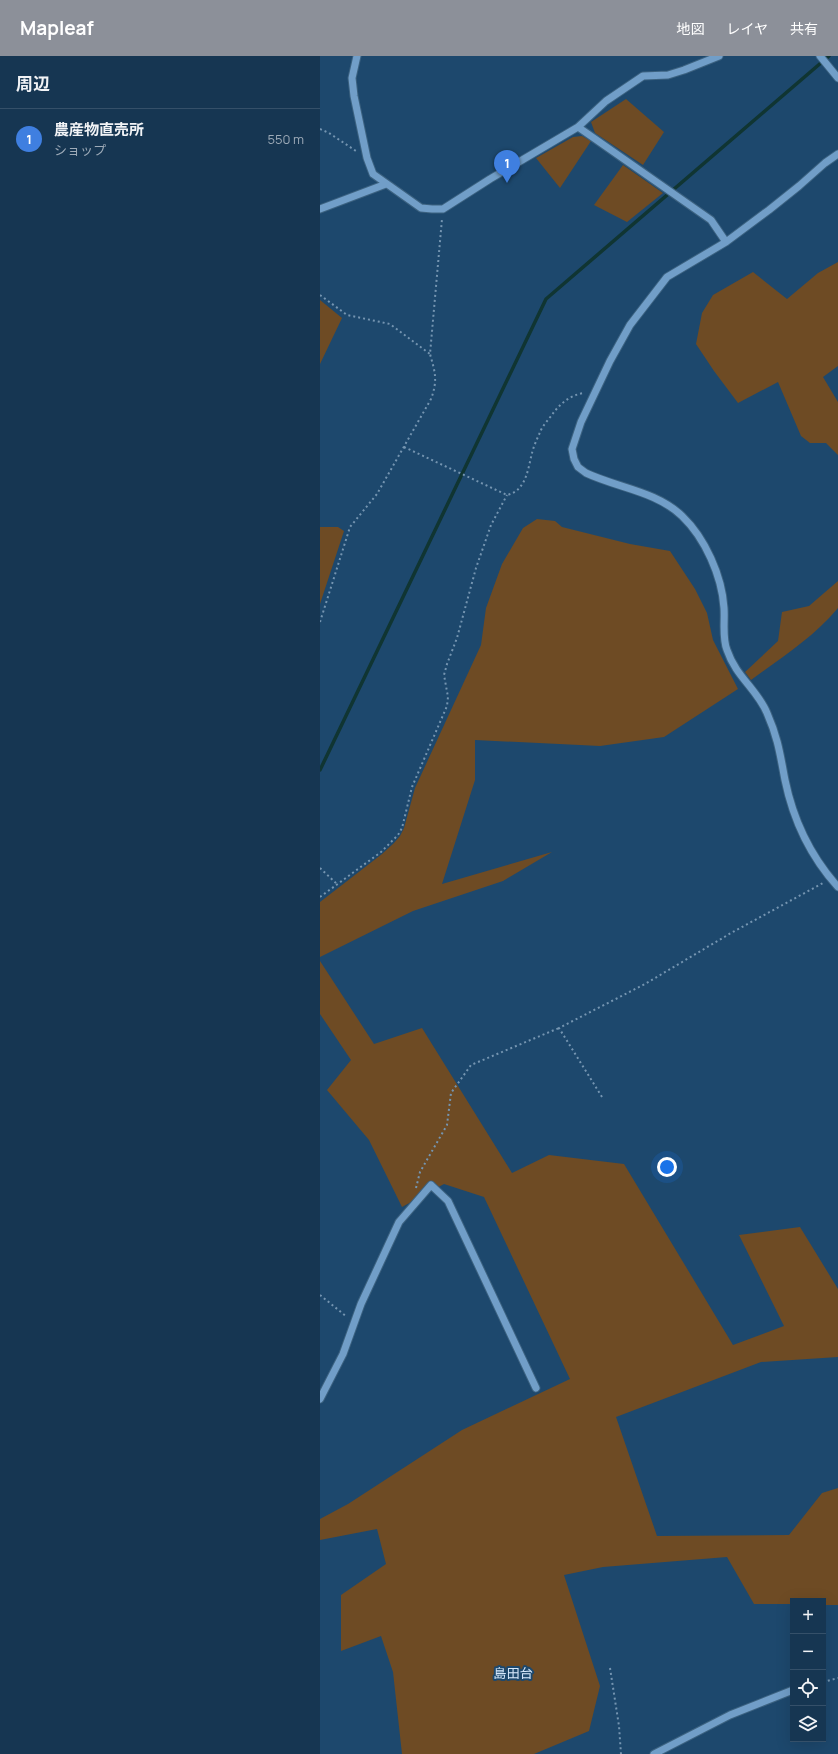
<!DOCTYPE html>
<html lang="ja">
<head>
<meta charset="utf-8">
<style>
	:root { --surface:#163652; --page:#23415c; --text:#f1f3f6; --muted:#9eabb8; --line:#355069; --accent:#8c9099 }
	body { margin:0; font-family:Manrope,"Noto Sans JP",sans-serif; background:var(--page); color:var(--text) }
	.controls { position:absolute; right:12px; bottom:12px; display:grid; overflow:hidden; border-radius:0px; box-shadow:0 4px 16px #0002 }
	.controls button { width:36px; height:36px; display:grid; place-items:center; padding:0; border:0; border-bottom:1px solid var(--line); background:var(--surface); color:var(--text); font:20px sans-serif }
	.you { position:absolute; left:347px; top:1111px; width:14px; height:14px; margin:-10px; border:3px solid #fff; border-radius:50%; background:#1a73e8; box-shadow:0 0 0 6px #1a73e833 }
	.badge { display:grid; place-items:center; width:26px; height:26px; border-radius:50%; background:var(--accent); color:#fff; font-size:13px; font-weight:700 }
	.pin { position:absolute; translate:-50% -33px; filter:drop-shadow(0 1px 2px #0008) }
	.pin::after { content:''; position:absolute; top:21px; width:14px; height:12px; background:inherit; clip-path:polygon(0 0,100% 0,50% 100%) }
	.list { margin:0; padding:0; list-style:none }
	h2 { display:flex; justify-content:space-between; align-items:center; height:52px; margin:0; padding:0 16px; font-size:17px }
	h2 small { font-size:13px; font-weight:400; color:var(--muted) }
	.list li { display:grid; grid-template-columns:26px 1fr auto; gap:12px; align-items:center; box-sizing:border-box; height:60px; padding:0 16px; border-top:1px solid var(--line) }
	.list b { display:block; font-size:15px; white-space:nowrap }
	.list p { margin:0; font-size:13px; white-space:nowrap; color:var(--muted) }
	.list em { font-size:13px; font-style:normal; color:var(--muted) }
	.icon { flex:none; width:22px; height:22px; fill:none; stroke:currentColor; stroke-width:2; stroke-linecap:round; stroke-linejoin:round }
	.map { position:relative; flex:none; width:518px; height:1698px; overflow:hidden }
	header { display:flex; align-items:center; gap:24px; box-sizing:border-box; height:56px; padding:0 20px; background:var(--accent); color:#fff }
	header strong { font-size:19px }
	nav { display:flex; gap:22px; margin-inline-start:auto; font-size:14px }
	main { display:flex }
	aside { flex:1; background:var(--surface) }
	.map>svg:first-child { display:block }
	.green { fill:#6e4b24 }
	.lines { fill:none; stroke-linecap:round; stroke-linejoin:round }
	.stream { stroke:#103532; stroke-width:3.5 }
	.minor-casing { stroke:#3c6280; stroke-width:9 }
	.path { stroke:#7595b1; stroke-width:2; stroke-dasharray:2 3; stroke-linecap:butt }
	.minor { stroke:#719ec8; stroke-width:7 }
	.labels { text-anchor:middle; stroke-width:4; stroke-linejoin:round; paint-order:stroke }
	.quarter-label { font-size:13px; fill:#d7e9fc; stroke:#1d486d }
</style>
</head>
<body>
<header>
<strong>Mapleaf</strong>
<nav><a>地図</a><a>レイヤ</a><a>共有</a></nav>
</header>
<main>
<aside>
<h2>周辺<small></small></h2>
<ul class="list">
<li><span class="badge" style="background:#3f7fe0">1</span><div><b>農産物直売所</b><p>ショップ</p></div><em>550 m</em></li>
</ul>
</aside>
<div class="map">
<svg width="518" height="1698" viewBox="0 0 518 1698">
	<rect width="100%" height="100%" fill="#1d486d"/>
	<path class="green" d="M306 43 344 76 323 109 275 77 271 66Z
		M262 80 271 85 240 132 216 102 253 81Z
		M303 109 343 137 307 166 274 149Z
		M518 206V310L503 321 518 346V399L506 387H490L481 380 458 326 418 347 394 315 376 288 382 257 393 239 433 216 467 243 498 217Z
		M0 244 22 262 0 308Z
		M217 463 235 465 242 471 310 488 350 495 375 533 387 557 393 584 418 633 344 681 280 690 155 684V724L122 828 232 796 183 825 93 855 0 901V846L62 798 74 787 80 780 84 772 95 732 161 589 166 552 182 508 203 472Z
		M0 471H18L24 475 0 548Z
		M518 525V552C494 581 461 602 431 624L425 616 458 585 462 556 489 550Z
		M0 905 54 988 102 972 192 1117 229 1099 304 1108 413 1289 464 1270 419 1179 480 1171 518 1233V1301L441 1306 296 1361 337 1480 469 1479 502 1437 518 1432V1549H503V1545H473V1548H434L407 1501 283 1511 244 1519 280 1630 269 1675 214 1698H82L73 1616 61 1580 21 1595V1539L66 1508 57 1473 0 1484V1463L28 1448 142 1374 250 1323 164 1141 124 1128 82 1151 49 1084 7 1034 31 1004 0 958Z"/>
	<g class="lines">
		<path class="stream" d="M0 714 226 243 509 0"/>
		<g class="minor-casing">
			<path id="minor" d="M37 0 32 22 34 40 47 102 53 118 101 152 112 153H123L170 123 258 71 286 45 323 20 348 19 364 14 399 0
				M500 0 518 22
				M258 71 391 164 406 186
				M518 98 505 107 479 130 449 154 406 186 347 221 310 269 290 305 261 366 252 393 254 403 258 411 266 417C298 432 336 435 362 460 385 482 402 520 404 552 405 565 402 582 407 594 416 621 437 633 447 657 458 682 460 698 465 724 473 763 491 801 518 831
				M0 153 66 128
				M0 1343 23 1298 41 1248 79 1166 111 1129 128 1145 216 1332
				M334 1698 410 1659 473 1634"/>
		</g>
		<path class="path" d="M0 73 9 77 36 95
			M0 239 27 259 70 268 110 298
			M84 391 187 439C206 435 208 413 212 397 214 389 218 381 221 374 224 368 230 362 234 356 242 346 251 339 264 337
			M0 566 30 471 57 438 111 343C118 324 115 316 110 298L122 163
			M0 812 18 829
			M0 841 61 796 78 779 82 772 92 731 127 650 128 641 124 619 127 608 137 582 156 512 171 469 187 439
			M282 1041 239 972 325 928 411 877 503 827
			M96 1132 100 1116 127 1069 131 1037 151 1009 239 972
			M0 1239 27 1261
			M290 1612 299 1670 301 1698
			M503 1626 518 1622"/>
		<use href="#minor" class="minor"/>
	</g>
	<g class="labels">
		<g class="quarter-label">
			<text x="193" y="1622">島田台</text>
		</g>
	</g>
</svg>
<div class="controls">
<button>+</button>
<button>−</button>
<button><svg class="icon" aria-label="locate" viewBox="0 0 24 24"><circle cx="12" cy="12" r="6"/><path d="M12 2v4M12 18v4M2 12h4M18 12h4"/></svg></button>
<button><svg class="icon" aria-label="layers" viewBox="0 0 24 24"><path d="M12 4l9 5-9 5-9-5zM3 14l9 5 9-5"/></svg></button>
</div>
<div class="you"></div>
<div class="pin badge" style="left:187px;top:127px;background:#3f7fe0">1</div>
</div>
</main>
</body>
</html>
